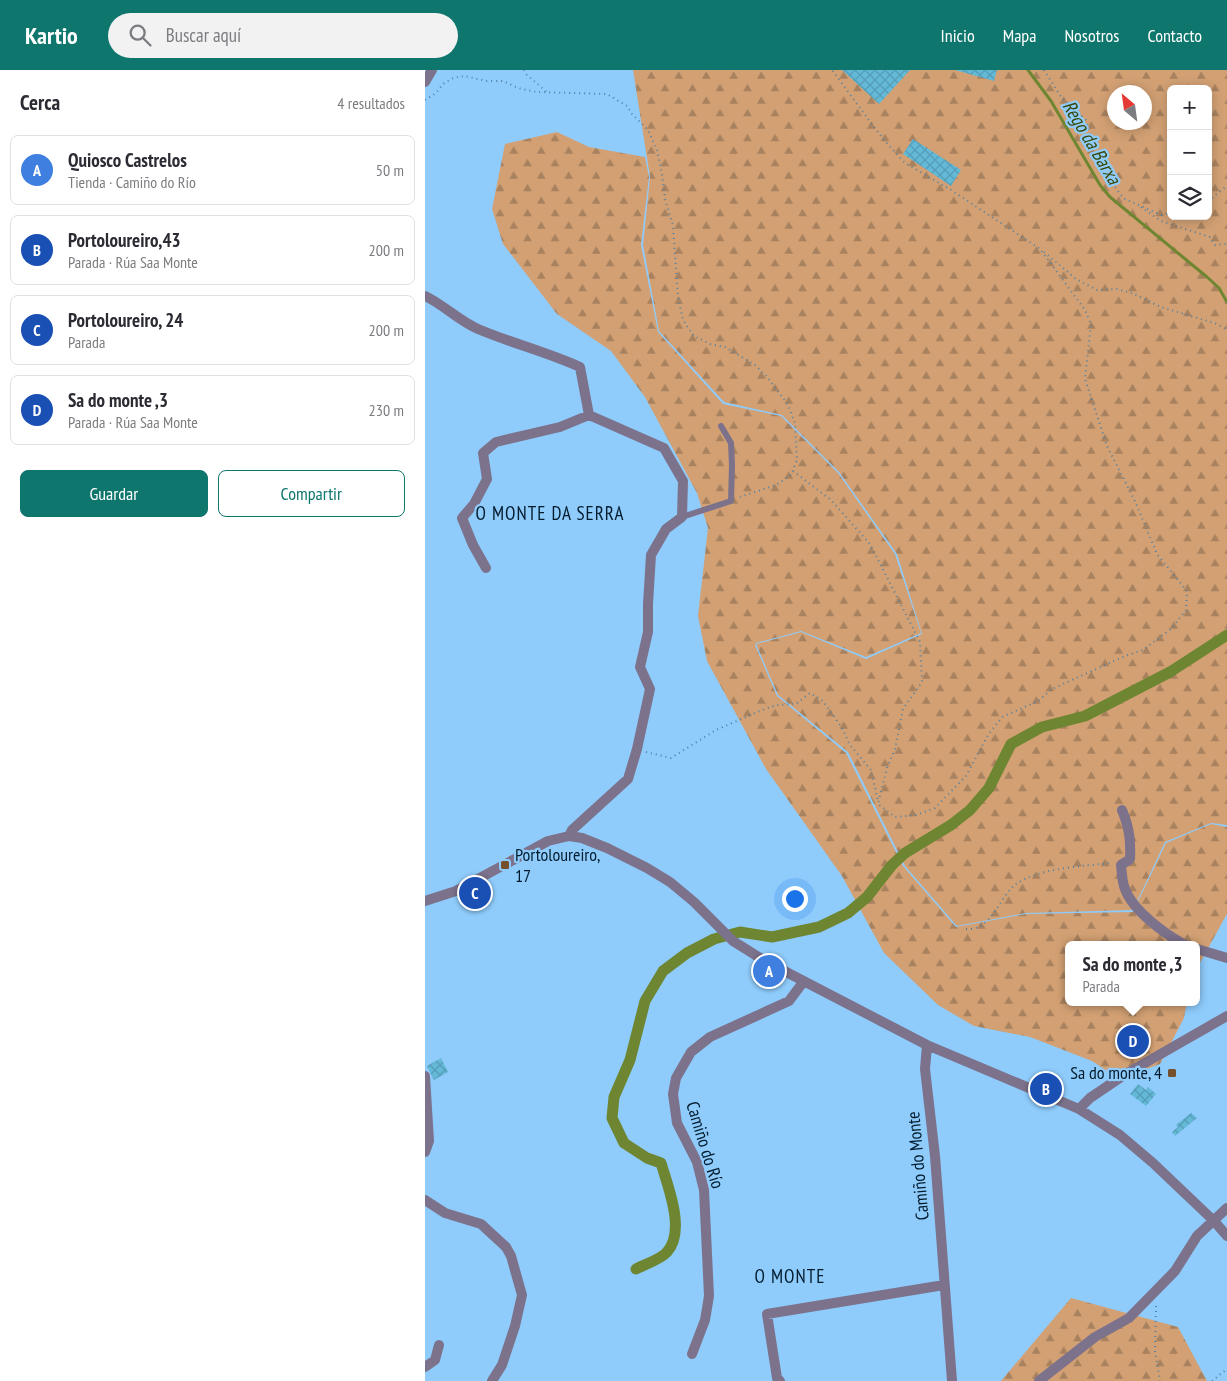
<!DOCTYPE html>
<html lang="es">
<head>
<meta charset="utf-8">
<style>
	:root { --surface:#fff; --page:#f2f2f3; --text:#2b2b33; --muted:#7c7c81; --line:#e1e1e2; --accent:#0f766e }
	body { margin:0; font-family:"PT Sans Narrow",sans-serif; background:var(--page); color:var(--text) }
	.controls { position:absolute; right:15px; top:15px; display:grid; overflow:hidden; border-radius:8px; box-shadow:0 2px 12px #0003 }
	.controls button { width:45px; height:45px; display:grid; place-items:center; padding:0; border:0; border-bottom:1px solid var(--line); background:var(--surface); color:var(--text); font:25px sans-serif }
	.compass { position:absolute; left:682px; top:15px; width:45px; height:45px; border-radius:50%; background:var(--surface); box-shadow:0 2px 12px #0003; rotate:331deg }
	.you { position:absolute; left:369px; top:828px; width:18px; height:18px; margin:-12px; border:4px solid #fff; border-radius:50%; background:#1a73e8; box-shadow:0 0 0 8px #1a73e833 }
	.badge { display:grid; place-items:center; width:32px; height:32px; border-radius:50%; background:var(--accent); color:#fff; font-size:16px; font-weight:700 }
	.pin { position:absolute; translate:-50% -50%; border:2px solid #fff; box-shadow:0 1px 5px #0006 }
	.popup { position:absolute; left:640px; top:871px; width:135px; height:65px; box-sizing:border-box; display:grid; place-content:center; border-radius:8px; background:var(--surface); filter:drop-shadow(0 1px 4px #0005); font-size:16px; white-space:nowrap; color:var(--muted) }
	.popup b { font-size:19px; color:var(--text) }
	.popup::after { content:''; position:absolute; left:50%; top:100%; margin-left:-10px; border:10px solid transparent; border-top-color:var(--surface) }
	.list { margin:0; padding:0; list-style:none }
	h2 { display:flex; justify-content:space-between; align-items:center; height:65px; margin:0; padding:0 20px; font-size:21px }
	h2 small { font-size:16px; font-weight:400; color:var(--muted) }
	.list li { display:grid; grid-template-columns:32px 1fr auto; gap:15px; align-items:center; box-sizing:border-box; height:70px; margin:0 10px 10px; padding:0 10px; border:1px solid var(--line); border-radius:8px }
	.list b { display:block; font-size:19px; white-space:nowrap }
	.list p { margin:0; font-size:16px; white-space:nowrap; color:var(--muted) }
	.list em { font-size:16px; font-style:normal; color:var(--muted) }
	.actions { display:flex; gap:10px; padding:15px 20px }
	.actions a { flex:1; padding:11px 0; border:1px solid var(--accent); border-radius:8px; text-align:center; font-size:18px; color:var(--accent) }
	.actions .main { background:var(--accent); color:#fff }
	.icon { flex:none; width:28px; height:28px; fill:none; stroke:currentColor; stroke-width:2; stroke-linecap:round; stroke-linejoin:round }
	.map { position:relative; flex:none; width:802px; height:1311px; overflow:hidden }
	header { display:flex; align-items:center; gap:30px; box-sizing:border-box; height:70px; padding:0 25px; background:var(--accent); color:#fff }
	header strong { font-size:24px }
	nav { display:flex; gap:28px; margin-inline-start:auto; font-size:18px }
	.search { width:350px; height:45px; background:var(--page); display:flex; align-items:center; gap:12px; box-sizing:border-box; padding:0 18px; border-radius:28px; color:var(--muted); font-size:19px }
	main { display:flex }
	aside { flex:1; background:var(--surface) }
	.map>svg:first-child { display:block }
	.forest { fill:url(#forest-firs); fill-rule:evenodd }
	.lines { fill:none; stroke-linecap:round; stroke-linejoin:round }
	.stream { stroke:#6e8631; stroke-width:3 }
	.canal { stroke:#6e8631; stroke-width:11 }
	.building { fill:url(#building-cross-hatch) }
	.path { stroke:#5280a2; stroke-width:2; stroke-dasharray:1 4; stroke-linecap:butt }
	.lane { stroke:#7d728c; stroke-width:6 }
	.street { stroke:#7d728c; stroke-width:10 }
	.poi-dot { fill:#76502c; stroke:#8fccfc; stroke-width:2 }
	.labels { text-anchor:middle; stroke-width:4.5; stroke-linejoin:round; paint-order:stroke }
	.poi-label { font-size:18px; fill:#031c2d; stroke:#8fccfc; text-anchor:start }
	.street-label { font-size:18px; fill:#031c2d; stroke:#8fccfc }
	.water-label { font-size:19px; font-style:italic; fill:#384706; stroke:#8fccfc }
	.neighbourhood-label { font-size:19px; letter-spacing:1px; fill:#031c2d; stroke:#8fccfc }
</style>
</head>
<body>
<header>
<strong>Kartio</strong>
<div class="search"><svg class="icon" aria-label="search" viewBox="0 0 24 24"><circle cx="10" cy="10" r="6"/><path d="M15 15l6 6"/></svg>Buscar aquí</div>
<nav><a>Inicio</a><a>Mapa</a><a>Nosotros</a><a>Contacto</a></nav>
</header>
<main>
<aside>
<h2>Cerca<small>4 resultados</small></h2>
<ul class="list">
<li><span class="badge" style="background:#3f7fe0">A</span><div><b>Quiosco Castrelos</b><p>Tienda · Camiño do Río</p></div><em>50 m</em></li>
<li><span class="badge" style="background:#1a4fb4">B</span><div><b>Portoloureiro,43</b><p>Parada · Rúa Saa Monte</p></div><em>200 m</em></li>
<li><span class="badge" style="background:#1a4fb4">C</span><div><b>Portoloureiro, 24</b><p>Parada</p></div><em>200 m</em></li>
<li><span class="badge" style="background:#1a4fb4">D</span><div><b>Sa do monte ,3</b><p>Parada · Rúa Saa Monte</p></div><em>230 m</em></li>
</ul>
<div class="actions"><a class="main">Guardar</a><a>Compartir</a></div>
</aside>
<div class="map">
<svg width="802" height="1311" viewBox="0 0 802 1311">
	<defs>
		<pattern id="forest-firs" width="22" height="20" patternUnits="userSpaceOnUse" patternTransform="scale(1.25)"><rect width="22" height="20" fill="#d2a073"/><path d="M5 1l3.5 6h-7zM16 11l3.5 6h-7z" fill="#a8825f"/></pattern>
		<pattern id="building-cross-hatch" width="8" height="8" patternUnits="userSpaceOnUse" patternTransform="scale(1.25)"><rect width="8" height="8" fill="#64b9d7"/><path d="M0 0l8 8M0 8l8-8" fill="none" stroke="#559eb9"/></pattern>
	</defs>
	<rect width="100%" height="100%" fill="#8fccfc"/>
	<path class="forest" d="M208 0H802V755L786 753 740 772 708 840 601 843 532 856 480 796 423 682 353 625 331 574 376 562 441 589 497 564 472 484 414 402 357 345 299 332 234 261 218 175 225 107ZM746 19H783V146H746ZM690 22H720V52H690Z
		M132 62 164 77 220 87 224 107 216 175 233 262 298 334 356 346 413 403 470 484 496 563 441 587 376 561 331 573 330 575 352 626 421 683 478 796 531 857 601 844 708 842 741 773 786 754 802 757V844L772 898V875H644V932H762L759 948 735 994 694 1009 667 991 605 967 549 956 513 935 459 883 417 806 341 699 282 591 273 546 283 458 272 423 220 327 186 281 132 244 78 174 67 139 80 74Z
		M646 1228 753 1257 782 1311H576Z"/>
	<g class="lines">
		<path class="stream" d="M603 0 626 31 675 115 685 127 782 207 794 218 802 232"/>
		<path class="canal" d="M211 1199C220 1194 235 1190 242 1182 261 1161 243 1117 236 1093L222 1088 199 1073 187 1048 189 1027 205 990 220 931 238 901 262 883 289 869 315 862 347 867 394 857 423 843 442 827 467 795 480 783 526 755 545 740 564 718 586 674 617 657 660 646 745 602 802 565"/>
	</g>
	<path class="building" d="M417 0H485L454 34Z
		M530 0H572L569 11Z
		M488 69 536 100 526 116 478 84Z
		M16 988 23 1002 9 1010 2 996Z
		M713 1014 721 1020 723 1017 731 1024 721 1036 705 1024Z
		M766 1043 772 1048 750 1066 747 1062 753 1057 751 1055Z"/>
	<g class="lines">
		<path class="path" d="M99 0 102 5 122 22
			M619 0 636 27 661 50 674 95 698 128 736 145 746 143
			M0 30 11 23 18 14 28 8 39 6 62 11H78L93 18 111 22 182 24 202 36 207 44 223 60 232 80 237 104 240 129 248 156 253 227 258 250 269 266 285 274 300 277 330 295 343 308 363 335 370 353 372 390 366 405 351 415 315 427
			M783 131 802 116
			M716 137 736 151 785 167 790 175 802 174
			M619 182 651 209 672 220 692 219 707 223 736 237 792 254 802 260
			M368 401 406 430 445 474 495 572 497 612 478 639 470 679 462 698 453 734 470 747 491 745 510 738 541 706 563 665 577 647 613 631 627 619 700 586 718 580 747 558 761 540 762 521 732 484 710 431 682 376 660 309 666 254 660 240 615 179 526 120 480 93 458 69 407 0
			M221 682 246 688 291 660 337 640 352 635 371 634 385 623 398 631 417 658 425 675 446 700 453 731
			M541 859C567 861 574 827 591 814 614 798 659 796 686 793
			M731 1236 730 1281 735 1311
			M787 1311 802 1299"/>
		<path class="lane" d="M257 447 306 431 307 395 306 373 296 356"/>
		<path class="street" d="M0 12 7 0
			M0 226C19 235 33 250 53 259 86 273 122 282 155 297L164 345 239 378 258 411 257 447 241 459 226 485 223 534V562L215 597 225 619 212 679 203 709 147 760 144 766
			M61 498 48 475 37 448 49 434 62 409 58 383 71 372 135 357 164 345
			M697 740C704 757 706 770 705 789L696 795C697 803 697 812 700 819 708 841 740 864 760 875
			M0 831 31 821 123 771 144 766 157 768 182 778 222 798 245 812 269 832 308 871 340 891 502 975 654 1039 695 1065 728 1093 789 1151 802 1166
			M772 879 802 888
			M502 975 500 999 510 1086 527 1311
			M0 1006 4 1071 0 1082
			M654 1039 665 1028 699 1005 802 946
			M0 1130 20 1143 56 1154 81 1177 86 1186 97 1225 90 1256 77 1295 67 1311
			M267 1284 280 1250 284 1226 279 1120 272 1092 252 1053 248 1024 251 1008 266 982 285 967 364 931 379 911
			M0 1297 10 1290 14 1275
			M355 1311 352 1308 342 1244 519 1215
			M614 1311 670 1267 704 1248 750 1201 772 1166 802 1138"/>
	</g>
	<g class="poi-dot">
		<rect x="75" y="790" width="10" height="10" rx="2.5"/>
		<rect x="742" y="998" width="10" height="10" rx="2.5"/>
	</g>
	<g class="labels">
		<g class="poi-label">
			<text x="90" y="791">Portoloureiro,<tspan x="90" dy="21">17</tspan></text>
			<text x="737" y="1009" text-anchor="end">Sa do monte, 4</text>
		</g>
		<g class="street-label">
			<text transform="translate(280 1075) rotate(73)" y="6">Camiño do Río</text>
			<text transform="translate(493 1096) rotate(-95)" y="6">Camiño do Monte</text>
		</g>
		<g class="water-label">
			<text transform="translate(667 72) rotate(59)" y="7">Rego da Barxa</text>
		</g>
		<g class="neighbourhood-label">
			<text x="125" y="450">O MONTE DA SERRA</text>
			<text x="365" y="1213">O MONTE</text>
		</g>
	</g>
</svg>
<div class="controls">
<button>+</button>
<button>−</button>
<button><svg class="icon" aria-label="layers" viewBox="0 0 24 24"><path d="M12 4l9 5-9 5-9-5zM3 14l9 5 9-5"/></svg></button>
</div>
<svg class="compass" viewBox="-18 -18 36 36"><path d="M0-13l5 13h-10z" fill="#e53935"/><path d="M0 13l5-13h-10z" fill="#7c7c81"/></svg>
<div class="you"></div>
<div class="pin badge" style="left:344px;top:901px;background:#3f7fe0">A</div>
<div class="pin badge" style="left:621px;top:1019px;background:#1a4fb4">B</div>
<div class="pin badge" style="left:50px;top:823px;background:#1a4fb4">C</div>
<div class="pin badge" style="left:708px;top:971px;background:#1a4fb4">D</div>
<div class="popup"><b>Sa do monte ,3</b>Parada</div>
</div>
</main>
</body>
</html>
